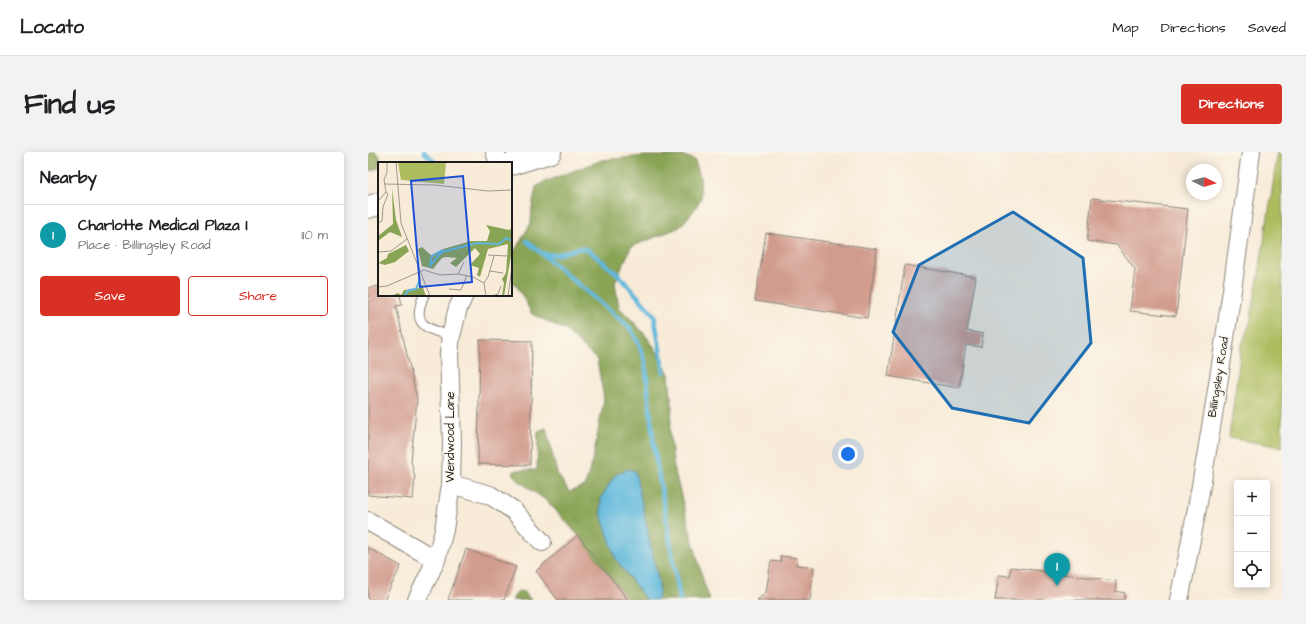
<!DOCTYPE html>
<html lang="en">
<head>
<meta charset="utf-8">
<style>
	:root { --surface:#fff; --page:#f2f2f2; --text:#202124; --muted:#757577; --line:#e0e0e0; --accent:#d93025 }
	body { margin:0; font-family:"Architects Daughter",sans-serif; background:var(--page); color:var(--text) }
	.controls { position:absolute; right:12px; bottom:12px; display:grid; overflow:hidden; border-radius:4px; box-shadow:0 2px 10px #0003 }
	.controls button { width:36px; height:36px; display:grid; place-items:center; padding:0; border:0; border-bottom:1px solid var(--line); background:var(--surface); color:var(--text); font:20px sans-serif }
	.compass { position:absolute; left:818px; top:12px; width:36px; height:36px; border-radius:50%; background:var(--surface); box-shadow:0 2px 10px #0003; rotate:95deg }
	.you { position:absolute; left:480px; top:302px; width:14px; height:14px; margin:-10px; border:3px solid #fff; border-radius:50%; background:#1a73e8; box-shadow:0 0 0 6px #1a73e833 }
	.badge { display:grid; place-items:center; width:26px; height:26px; border-radius:50%; background:var(--accent); color:#fff; font-size:13px; font-weight:700 }
	.pin { position:absolute; translate:-50% -33px; filter:drop-shadow(0 1px 2px #0008) }
	.pin::after { content:''; position:absolute; top:21px; width:14px; height:12px; background:inherit; clip-path:polygon(0 0,100% 0,50% 100%) }
	.list { margin:0; padding:0; list-style:none }
	h2 { display:flex; justify-content:space-between; align-items:center; height:52px; margin:0; padding:0 16px; font-size:17px }
	h2 small { font-size:13px; font-weight:400; color:var(--muted) }
	.list li { display:grid; grid-template-columns:26px 1fr auto; gap:12px; align-items:center; box-sizing:border-box; height:60px; padding:0 16px; border-top:1px solid var(--line) }
	.list b { display:block; font-size:15px; white-space:nowrap }
	.list p { margin:0; font-size:13px; white-space:nowrap; color:var(--muted) }
	.list em { font-size:13px; font-style:normal; color:var(--muted) }
	.actions { display:flex; gap:8px; padding:12px 16px }
	.actions a { flex:1; padding:9px 0; border:1px solid var(--accent); border-radius:4px; text-align:center; font-size:14px; color:var(--accent) }
	.actions .main { background:var(--accent); color:#fff }
	.icon { flex:none; width:22px; height:22px; fill:none; stroke:currentColor; stroke-width:2; stroke-linecap:round; stroke-linejoin:round }
	.map { position:relative; flex:none; width:914px; height:448px; overflow:hidden; border-radius:4px }
	header { display:flex; align-items:center; gap:24px; box-sizing:border-box; height:56px; padding:0 20px; background:var(--surface); border-bottom:1px solid var(--line) }
	header strong { font-size:19px }
	nav { display:flex; gap:22px; margin-inline-start:auto; font-size:14px }
	.intro { display:flex; align-items:center; justify-content:space-between; box-sizing:border-box; height:96px; padding:0 24px }
	h1 { margin:0; font-size:28px }
	.button { padding:10px 18px; border-radius:4px; background:var(--accent); color:#fff; font-size:14px; font-weight:700 }
	main { display:flex; gap:24px; padding:0 24px }
	aside { flex:1; background:var(--surface); border-radius:4px; box-shadow:0 2px 10px #0003 }
	.map>svg:first-child { display:block }
	.green { fill:#adbc5f; stroke:#646c3e }
	.forest { fill:#8aa456; stroke:#536039 }
	.water { fill:#5eb8dc; stroke:#3d6a7c }
	.lines { fill:none; stroke-linecap:round; stroke-linejoin:round }
	.stream { stroke:#5eb8dc; stroke-width:4.5 }
	.building { fill:#d19c8e }
	.service-casing { stroke:#8a847a; stroke-width:11 }
	.minor-casing { stroke:#8a847a; stroke-width:20 }
	.secondary-casing { stroke:#8a847a; stroke-width:24 }
	.service { stroke:#fff; stroke-width:9 }
	.minor { stroke:#fff; stroke-width:18 }
	.secondary { stroke:#fff; stroke-width:22 }
	.marked { fill:#1f6fb2; fill-opacity:0.2; stroke:#1f6fb2; stroke-width:3; stroke-linejoin:round }
	.labels { text-anchor:middle; stroke-width:3; stroke-linejoin:round; paint-order:stroke }
	.street-label { font-size:12px; fill:#1c1c1c; stroke:#fbf7ec }
	.inset-river { fill:none; stroke:#5eb8dc; stroke-width:2 }
	.inset-road { fill:none; stroke:#a0988d; stroke-width:1 }
	.view { fill:#1d4ed8; fill-opacity:0.15; stroke:#1d4ed8; stroke-width:2 }
	.inset-edge { fill:none; stroke:#1c1c1c; stroke-width:2 }
</style>
</head>
<body>
<header>
<strong>Locato</strong>
<nav><a>Map</a><a>Directions</a><a>Saved</a></nav>
</header>
<div class="intro"><h1>Find us</h1><a class="button">Directions</a></div>
<main>
<aside>
<h2>Nearby<small></small></h2>
<ul class="list">
<li><span class="badge" style="background:#0f9aa8">1</span><div><b>Charlotte Medical Plaza I</b><p>Place · Billingsley Road</p></div><em>110 m</em></li>
</ul>
<div class="actions"><a class="main">Save</a><a>Share</a></div>
</aside>
<div class="map">
<svg width="914" height="448" viewBox="0 0 914 448">
	<rect width="100%" height="100%" fill="#fbf7ec"/>
	<filter id="ink" filterUnits="userSpaceOnUse"><feTurbulence type="fractalNoise" baseFrequency=".025" numOctaves="2"/><feDisplacementMap in="SourceGraphic" scale="8" xChannelSelector="R" yChannelSelector="G"/><feConvolveMatrix kernelMatrix="1 2 1 2 8 2 1 2 1" color-interpolation-filters="sRGB"/></filter>
	<filter id="wash" filterUnits="userSpaceOnUse"><feTurbulence type="fractalNoise" baseFrequency=".012" numOctaves="4" result="noise"/><feDisplacementMap in="SourceGraphic" scale="16" xChannelSelector="R" yChannelSelector="G"/><feGaussianBlur stdDeviation="0.9" result="paint"/><feColorMatrix in="noise" values="0 0 0 0 0 0 0 0 0 0 0 0 0 0 0 0 0 1.4 0 .05"/><feComposite in="paint" operator="in"/></filter>
	<g filter="url(#wash)">
		<rect width="100%" height="100%" fill="#f8ebd8"/>
		<path class="green" d="M910 0H914V295L861 286 873 195 882 171 892 115Z"/>
		<path class="forest" d="M0 0H7L12 4 11 16 0 19Z
			M277 4H316L327 8 332 26 333 46 327 57 312 75 263 95 247 131 251 155 274 179 287 196 301 222 304 255 302 282 306 317 336 431 342 448H289L291 442 248 407 278 448H260L210 383 180 350 150 328 144 321 149 318H169L170 279 178 276 189 321 201 340 217 334 225 306 236 247 229 208 197 178 164 162 150 136 143 128V105L163 71 164 55 168 35 174 31 234 8Z
			M150 439 156 440 163 448H144Z"/>
		<path class="water" d="M260 317 267 319 291 432V442L289 448H278L248 407 233 362V346L247 323Z"/>
		<g class="lines">
			<path class="stream" d="M56 0 66 9
				M159 89 262 176 270 190 277 209 286 295 312 448
				M176 102 187 103 212 96 220 98 250 122 286 163 296 220"/>
		</g>
		<g id="blocks">
			<path class="building" d="M724 46 820 57 808 164 762 159 767 117 749 93 719 89Z
				M398 81 509 97 499 166 387 149Z
				M537 113 608 125 599 179 615 182 613 195 598 193 591 236 520 224Z
				M11 134V143H32L34 153 28 154 49 247 43 309 47 326 45 347 0 343V136Z
				M112 188 164 189 162 313 110 312Z
				M210 383 260 448H190L168 419Z
				M0 396 33 414 16 448H0Z
				M98 397 148 415 136 448H80Z
				M412 404 429 406 428 413 446 415 442 448H389L398 441 403 409 413 410Z
				M643 415 748 429 747 439 757 441 756 448H627L631 423 642 424Z"/>
		</g>
	</g>
	<g filter="url(#ink)">
		<use href="#blocks" fill-opacity="0" stroke="#8a847a" stroke-width="1"/>
		<g class="lines">
			<g class="service-casing">
				<path id="service" d="M56 143C43 173 57 176 83 184"/>
			</g>
			<g class="minor-casing">
				<path id="minor" d="M127 0 131 11
					M83 332 122 343 145 358 174 390
					M0 369 68 408
					M49 448 68 408 76 378 83 332 84 290 81 201 83 184 90 156 96 143
					M811 448C842 300 863 150 883 0"/>
			</g>
			<g class="secondary-casing">
				<path id="secondary" d="M143 12 182 0
					M0 55 11 52"/>
			</g>
			<use href="#service" class="service"/>
			<use href="#minor" class="minor"/>
			<use href="#secondary" class="secondary"/>
		</g>
	</g>
	<path class="marked" d="M645 60 715 106 723 191 661 271 584 256 525 180 551 113Z"/>
	<g class="labels">
		<g class="street-label">
			<text transform="translate(850 225) rotate(-81)" y="4">Billingsley Road</text>
			<text transform="translate(82 285) rotate(-90)" y="4">Wendwood Lane</text>
		</g>
	</g>
	<g transform="translate(10 10)">
		<rect width="134" height="134" fill="#f8ebd8"/>
		<path d="M20 0H68L66 22 23 18Z" fill="#adbc5f"/>
		<path d="M14 26 18 58 24 75 12 70 0 79V74L15 62ZM108 63 131 68 134 66V88L126 134H124L126 121 124 117 128 111 130 82 110 87 102 115 99 113 101 106 92 103 102 92 97 86 78 105 72 101 79 96 68 95 64 96 55 107 44 104 40 87 44 85 55 95 65 87 93 79H109L112 69ZM28 83 31 89 17 100 7 103 0 101 9 96 10 92ZM44 123 48 134H13L20 131 23 133 26 128 39 127Z" fill="#8aa456"/>
		<path class="inset-river" d="M52 102 54 94 65 88M51 105 64 90 99 81 121 82 128 76 134 79M26 134 31 128 38 127 42 117"/>
		<path class="inset-road" d="M18 0 23 61 52 134M6 22 57 23 110 29 134 28M8 30 6 18 9 10V0M0 39 8 30 10 32 5 45 4 59 0 61M0 90 13 89 29 77M110 93 129 94M112 109 125 111M80 112 86 100M106 121 110 115 116 94M0 125 9 124 46 108 62 113 80 112 95 115 106 121 108 134M71 127 83 128 89 113M114 134 120 132 123 124M130 134 134 105"/>
		<path class="view" d="M85 14 94 120 42 125 33 19Z"/>
		<rect width="134" height="134" class="inset-edge"/>
	</g>
</svg>
<div class="controls">
<button>+</button>
<button>−</button>
<button><svg class="icon" aria-label="locate" viewBox="0 0 24 24"><circle cx="12" cy="12" r="6"/><path d="M12 2v4M12 18v4M2 12h4M18 12h4"/></svg></button>
</div>
<svg class="compass" viewBox="-18 -18 36 36"><path d="M0-13l5 13h-10z" fill="#e53935"/><path d="M0 13l5-13h-10z" fill="#757577"/></svg>
<div class="you"></div>
<div class="pin badge" style="left:689px;top:434px;background:#0f9aa8">1</div>
</div>
</main>
</body>
</html>
